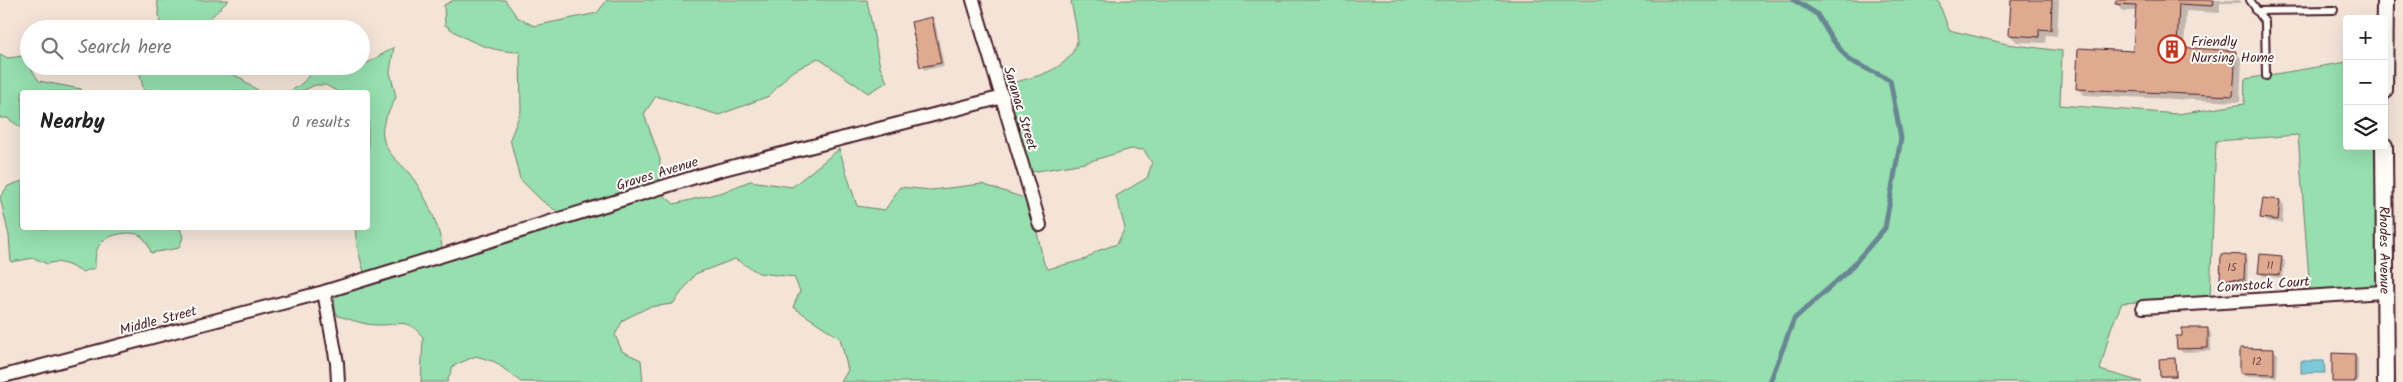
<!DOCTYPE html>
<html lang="en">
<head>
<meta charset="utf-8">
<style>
	:root { --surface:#fff; --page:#f2f2f2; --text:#222; --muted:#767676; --line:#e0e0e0 }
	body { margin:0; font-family:Kalam,sans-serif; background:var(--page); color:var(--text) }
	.controls { position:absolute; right:15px; top:15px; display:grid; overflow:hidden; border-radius:5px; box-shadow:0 5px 20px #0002 }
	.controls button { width:45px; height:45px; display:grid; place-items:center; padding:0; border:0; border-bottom:1px solid var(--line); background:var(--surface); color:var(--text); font:25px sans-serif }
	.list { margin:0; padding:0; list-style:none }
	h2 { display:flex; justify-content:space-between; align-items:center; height:65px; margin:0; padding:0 20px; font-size:21px }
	h2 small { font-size:16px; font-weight:400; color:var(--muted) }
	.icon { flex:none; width:28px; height:28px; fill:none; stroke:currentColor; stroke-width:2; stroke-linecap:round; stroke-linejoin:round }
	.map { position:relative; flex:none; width:2403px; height:382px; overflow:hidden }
	.search { position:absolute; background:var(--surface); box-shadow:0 5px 20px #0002; left:20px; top:20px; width:350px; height:55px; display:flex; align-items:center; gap:12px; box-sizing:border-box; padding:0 18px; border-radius:28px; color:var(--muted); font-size:19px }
	.panel { position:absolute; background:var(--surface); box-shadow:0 5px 20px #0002; left:20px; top:90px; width:350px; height:140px; border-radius:5px }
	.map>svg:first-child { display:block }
	.green { fill:#96dfae; stroke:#707f6c }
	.water { fill:#7bcad8; stroke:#678693 }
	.shadow { fill:#0003 }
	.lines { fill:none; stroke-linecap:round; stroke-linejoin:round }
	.stream { stroke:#678693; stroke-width:5 }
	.building { fill:#deab91; stroke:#4a1f2b }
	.service-casing { stroke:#4a1f2b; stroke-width:10 }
	.minor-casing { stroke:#4a1f2b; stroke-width:16 }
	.tertiary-casing { stroke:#4a1f2b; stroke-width:20 }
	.service { stroke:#fdfcf7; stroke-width:6 }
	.minor { stroke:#fdfcf7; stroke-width:12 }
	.tertiary { stroke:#fdfcf7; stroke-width:16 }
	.labels { text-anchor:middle; stroke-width:4; stroke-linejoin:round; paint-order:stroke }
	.number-label { font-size:11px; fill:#6f4244 }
	.poi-label { font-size:14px; fill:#4a1f2b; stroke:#fdfcf7; text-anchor:start }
	.street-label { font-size:14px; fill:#4a1f2b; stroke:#fdfcf7 }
</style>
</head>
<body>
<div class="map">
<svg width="2403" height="382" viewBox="0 0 2403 382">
	<rect width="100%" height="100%" fill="#f4e4d8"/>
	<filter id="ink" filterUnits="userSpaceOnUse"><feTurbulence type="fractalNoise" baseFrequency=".02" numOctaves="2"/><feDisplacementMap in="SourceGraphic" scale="10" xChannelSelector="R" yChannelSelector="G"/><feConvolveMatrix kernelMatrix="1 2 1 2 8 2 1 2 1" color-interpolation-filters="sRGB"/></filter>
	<g filter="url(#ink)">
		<path class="green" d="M157 0H229L202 26 201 29H161Z
			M454 0H505L517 17 534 26 597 13 607 0H867L880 67 887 82 868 93 818 58 790 73 769 96 719 115 656 96 644 114 660 159 659 191 674 204 723 192 750 181 792 187 839 149 857 206 885 210 900 187 931 190 982 184 1030 200 1044 264 1048 269 1086 259 1097 251 1117 244 1125 228 1116 196 1147 178 1152 163 1144 150 1131 149 1084 163 1032 172 1018 151 997 80 1006 79 1007 84C1034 77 1068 72 1077 42 1079 34 1072 10 1071 0H1938L1949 30 2007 44 2062 51 2060 105 2178 114 2244 104 2245 79 2347 62V146H2384V55H2388L2389 294 2310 292 2298 135 2216 141 2210 297 2122 303 2111 328 2100 370 2142 382H841L848 370 840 338 793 307 800 291 794 277 759 273 735 259 695 274 673 304 649 307 623 320 615 335 622 351 641 360 643 382H521L495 362 476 356 453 366 447 382H421L423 337C405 316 400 326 377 325 364 325 350 319 338 316L335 310 334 290 366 279 357 247 355 228H368V92H338L326 85H315L300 92H288C300 87 309 78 314 66H361V64H366L394 47 390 72 396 97C391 109 380 123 383 137 386 154 399 161 409 173 426 195 441 228 443 255L568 219 541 200 520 179 510 139 521 111 520 52C492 52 468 42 445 25L444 5Z
			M0 54 8 58 23 56 39 81 81 89 83 92H22V128L7 118H0Z
			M138 66H221L227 72 243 79 244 82 261 92H144Z
			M22 181V228H180L183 237 179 248 151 253C149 247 147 241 141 236 133 230 110 234 103 241 95 248 95 258 95 268L82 272C70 266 60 259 47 264L34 258 11 262 9 236 0 197 8 186Z"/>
		<path class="water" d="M2301 361H2324L2325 373H2301Z"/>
		<path class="shadow" d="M2012 0H2059L2057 36 2046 35 2045 43 2017 42 2010 35Z
			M2117 0H2240V3H2220V13L2186 11 2184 49 2235 52 2242 59 2240 102 2084 95 2077 88 2134 52 2136 11H2123L2116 4Z
			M932 19 935 22 944 66 925 70 921 66Z
			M2264 199 2280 201 2284 205 2282 223 2265 221 2262 218Z
			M2244 257 2248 260 2247 283 2225 282 2222 279Z
			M2281 258 2285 261 2283 278 2263 276 2259 272Z
			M2207 329 2211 333V351L2182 352 2178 348 2183 337Z
			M2274 351 2278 354 2277 377 2244 376 2241 372Z
			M2355 355 2358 359V382H2333Z
			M2175 359 2177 377H2162L2161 376Z"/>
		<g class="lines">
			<path class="stream" d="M1770 382 1794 319 1848 271 1885 228 1901 138 1890 80 1849 60 1832 39 1817 14 1794 0"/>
		</g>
		<path class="building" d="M2011 0H2052L2051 30 2039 29V37L2009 35Z
			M2116 0H2214L2213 6 2179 4 2177 47 2236 51 2233 96 2076 89 2078 48 2133 51 2136 5 2115 4Z
			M932 17 941 63 920 67 911 22Z
			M2263 198 2280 200 2278 220 2260 218Z
			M2221 254 2245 255 2244 280 2220 279Z
			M2260 254 2282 256 2280 275 2258 273Z
			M2182 328H2208V348L2177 349 2176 336H2182Z
			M2240 348 2274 349V374L2240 373Z
			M2332 353 2355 354V382H2332Z
			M2175 358 2176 376H2160L2159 359Z"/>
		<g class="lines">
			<g class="service-casing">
				<path id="service" d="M2250 0 2265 22 2266 76
					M2256 11 2334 10"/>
			</g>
			<g class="minor-casing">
				<path id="minor" d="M973 0 1040 225
					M324 292 337 363 338 382
					M2143 307 2384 292
					M0 377 324 292 708 173 1003 97"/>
			</g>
			<g class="tertiary-casing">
				<g id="tertiary">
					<path d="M2384 91 2385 0"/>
					<path id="s1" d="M2384 146 2386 382"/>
				</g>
			</g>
			<use href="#service" class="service"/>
			<use href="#minor" class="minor"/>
			<use href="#tertiary" class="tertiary"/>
		</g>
	</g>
	<defs>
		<g id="building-ring" transform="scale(1.4375)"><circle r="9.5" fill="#fdfcf7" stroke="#c8321e" stroke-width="1.5"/><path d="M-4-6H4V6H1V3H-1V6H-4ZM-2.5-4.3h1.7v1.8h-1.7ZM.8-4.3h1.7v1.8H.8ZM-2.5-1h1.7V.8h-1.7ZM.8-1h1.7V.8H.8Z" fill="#c8321e"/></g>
	</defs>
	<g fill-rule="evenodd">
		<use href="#building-ring" x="2172" y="49"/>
	</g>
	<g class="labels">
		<g class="number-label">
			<text x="2270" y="269">11</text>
			<text x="2232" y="271">15</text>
			<text x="2257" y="365">12</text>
		</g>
		<g class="poi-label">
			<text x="2191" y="46">Friendly<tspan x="2191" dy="16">Nursing Home</tspan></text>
		</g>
		<g class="street-label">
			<text transform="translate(1021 108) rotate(73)" y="5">Saranac Street</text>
			<text transform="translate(657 173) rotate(-17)" y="5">Graves Avenue</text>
			<text dy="5" stroke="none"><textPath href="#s1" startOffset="104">Rhodes Avenue</textPath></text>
			<text transform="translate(2263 284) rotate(-4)" y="5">Comstock Court</text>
			<text transform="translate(158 320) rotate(-15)" y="5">Middle Street</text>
		</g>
	</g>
</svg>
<div class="controls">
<button>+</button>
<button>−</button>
<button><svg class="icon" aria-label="layers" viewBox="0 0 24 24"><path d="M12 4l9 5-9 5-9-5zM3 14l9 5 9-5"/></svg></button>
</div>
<div class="search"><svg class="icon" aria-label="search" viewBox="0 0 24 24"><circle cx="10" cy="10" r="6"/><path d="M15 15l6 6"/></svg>Search here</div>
<section class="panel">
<h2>Nearby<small>0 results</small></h2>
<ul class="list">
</ul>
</section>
</div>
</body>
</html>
